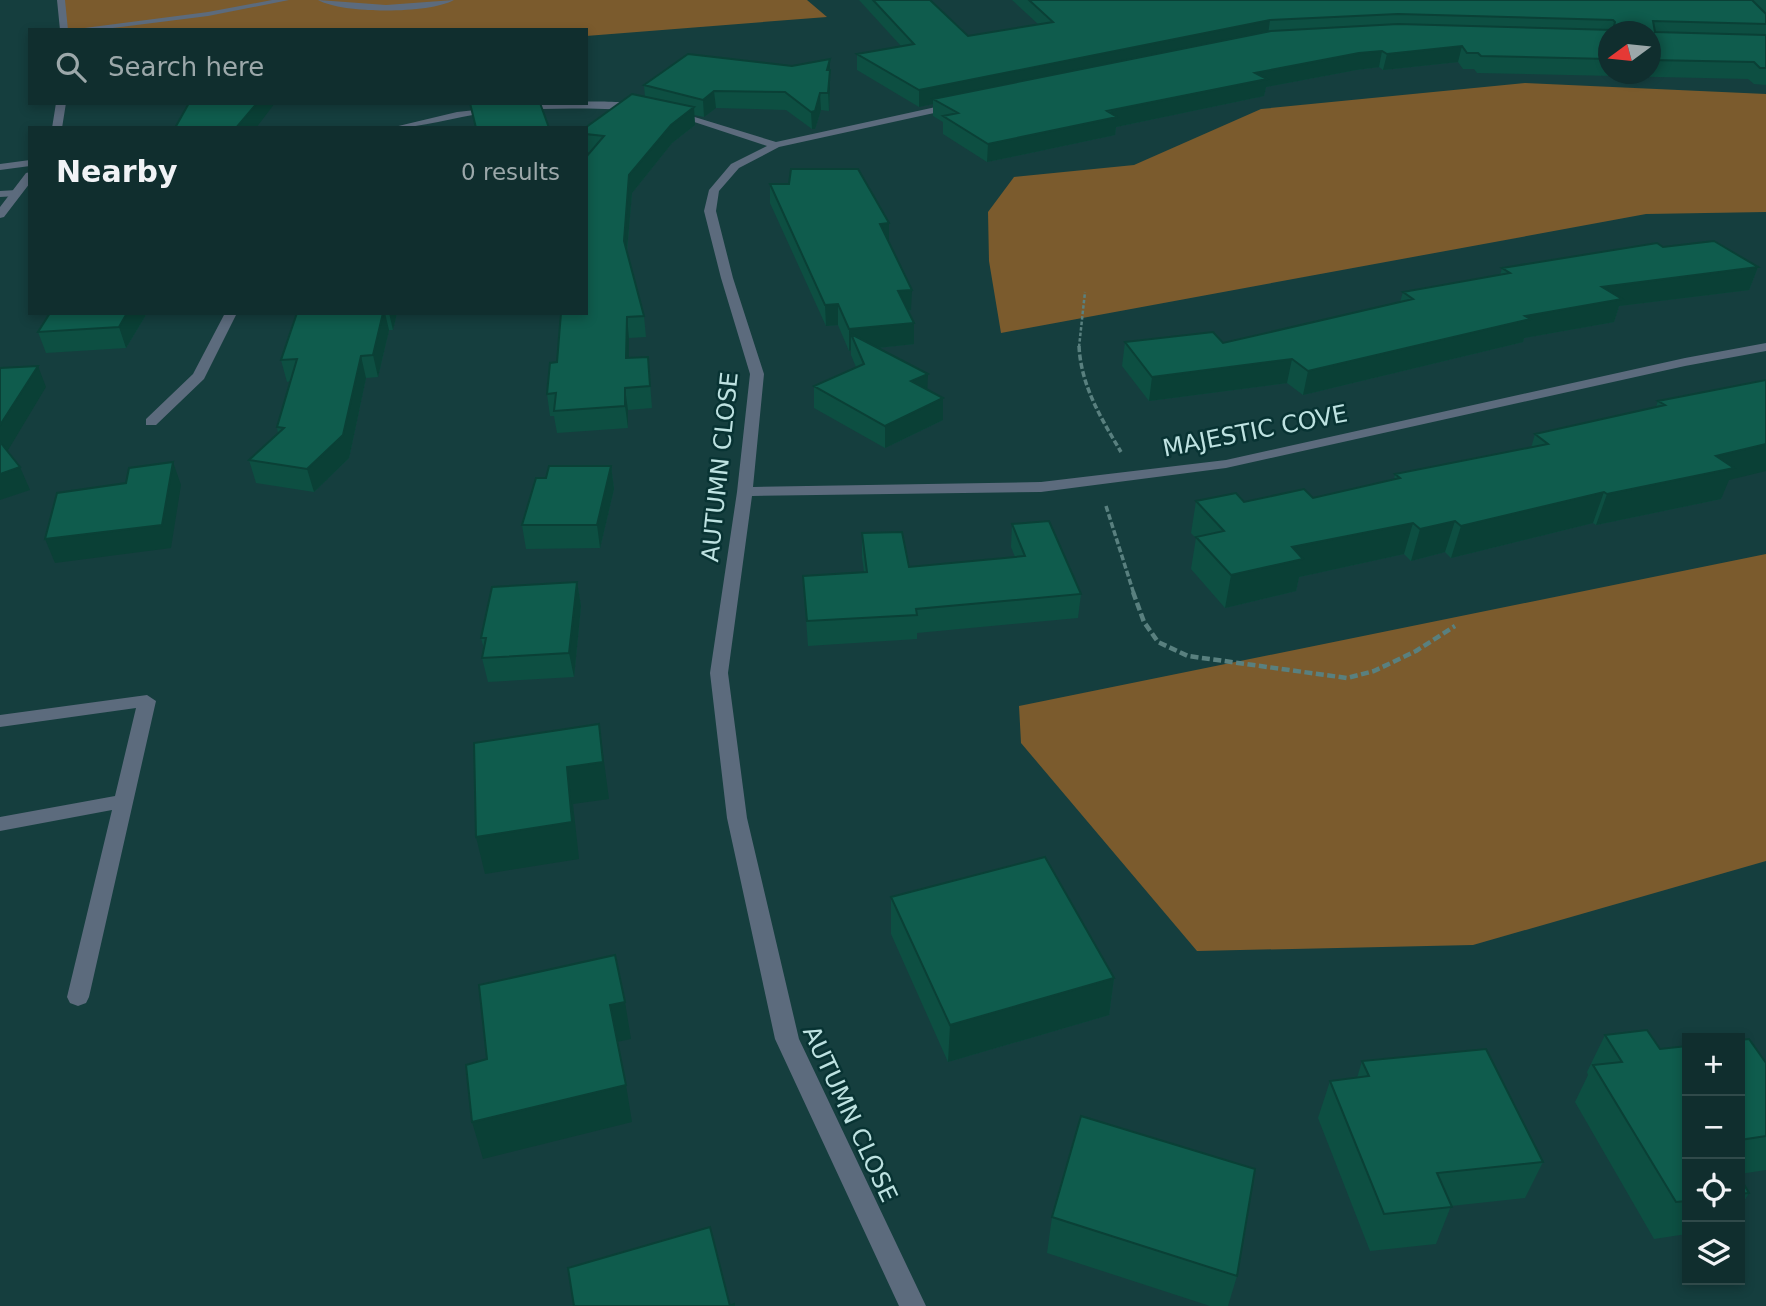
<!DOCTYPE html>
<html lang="en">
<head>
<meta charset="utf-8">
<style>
	:root { --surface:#102e2e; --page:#193636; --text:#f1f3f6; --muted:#9ca8aa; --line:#304a4a }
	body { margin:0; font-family:"DejaVu Sans",sans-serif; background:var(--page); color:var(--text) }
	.controls { position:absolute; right:21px; bottom:21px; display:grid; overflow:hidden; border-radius:0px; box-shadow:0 4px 10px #0003 }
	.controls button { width:63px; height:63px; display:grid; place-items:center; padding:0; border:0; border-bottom:2px solid var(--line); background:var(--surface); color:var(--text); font:35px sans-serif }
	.compass { position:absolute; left:1598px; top:21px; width:63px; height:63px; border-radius:50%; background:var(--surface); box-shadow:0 4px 10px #0003; rotate:255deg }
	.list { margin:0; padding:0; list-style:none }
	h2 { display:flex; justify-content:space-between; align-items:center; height:91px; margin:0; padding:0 28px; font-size:30px }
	h2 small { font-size:23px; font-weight:400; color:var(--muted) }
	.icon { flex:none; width:38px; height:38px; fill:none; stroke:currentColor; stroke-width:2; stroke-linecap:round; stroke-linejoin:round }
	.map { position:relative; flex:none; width:1766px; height:1306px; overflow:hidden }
	.search { position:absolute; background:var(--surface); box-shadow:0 4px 10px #0003; left:28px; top:28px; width:560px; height:77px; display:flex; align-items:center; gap:18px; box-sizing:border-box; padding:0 24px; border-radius:0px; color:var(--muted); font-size:26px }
	.panel { position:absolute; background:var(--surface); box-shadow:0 4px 10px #0003; left:28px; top:126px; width:560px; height:189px; border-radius:0px }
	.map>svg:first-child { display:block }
	.green { fill:#7b5b2d }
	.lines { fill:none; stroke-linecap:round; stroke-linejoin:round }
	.path-far2 { stroke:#59807f; stroke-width:2.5; stroke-dasharray:3.5 2; stroke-linecap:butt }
	.path-far1 { stroke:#59807f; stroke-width:3.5; stroke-dasharray:6 2.5; stroke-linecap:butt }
	.path { stroke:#59807f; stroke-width:4.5; stroke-dasharray:8 3.5; stroke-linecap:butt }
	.service { fill:#5c6b7d; fill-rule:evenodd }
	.minor { fill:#5c6b7d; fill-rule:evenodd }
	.tertiary { fill:#5c6b7d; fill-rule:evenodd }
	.wall { fill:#0d4f42; fill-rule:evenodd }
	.shaded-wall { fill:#0a4036 }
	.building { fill:#0f5c4d; stroke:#0a4036; stroke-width:2 }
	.labels { text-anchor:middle; stroke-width:5; stroke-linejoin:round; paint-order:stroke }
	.street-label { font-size:24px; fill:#bee2e1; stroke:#083333 }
</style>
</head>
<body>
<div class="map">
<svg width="1766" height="1306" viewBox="0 0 1766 1306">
	<rect width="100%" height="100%" fill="#153e3e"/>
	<path class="green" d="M60 0H807L827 17 586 36V30H63Z
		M1525 83 1766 94V212L1646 214 1001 333 989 261 988 212 1014 177 1134 165 1261 109Z
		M1766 554V861L1473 945 1197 951 1021 743 1019 706Z"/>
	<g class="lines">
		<path class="path-far2" d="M1079 347 1085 292"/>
		<path class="path-far1" d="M1079 346C1081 386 1101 418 1121 452
			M1106 506 1134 594"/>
		<path class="path" d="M1133 592 1144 622 1158 642 1188 656 1347 678 1374 671 1416 651 1455 626"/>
		<path class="service" d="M272 0H289L208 16 97 30H69L208 12Z
			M318 0 386 5 454 0C429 14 343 14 318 0Z
			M30 160V166L0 170V164Z
			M0 191 17 190 22 193 17 196 0 197Z
			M147 695 156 701 89 997 86 1003 78 1006 70 1003 67 997 112 810 0 831V817L115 796 136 708 0 727V715Z"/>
		<path class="minor" d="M539 103C560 103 629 98 643 107L638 110C587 108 537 107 486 113 454 117 422 128 390 128L457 112Z
			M954 103 959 106 957 108 779 147 739 168 719 191 716 211 733 278 764 374 753 487 1041 482 1226 460 1685 358 1766 343V351L1685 366 1226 468 1041 492 752 496 728 673 747 818 799 1039 926 1306H899L775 1039 727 818 710 673 737 492 750 374 721 278 704 211 709 190 731 164 767 146 667 113 675 111 776 142Z
			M225 313H237L204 379 156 425H146V419L193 374Z"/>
		<path class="tertiary" d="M57 0H65L68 30H60Z
			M56 103H66L62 128H52Z
			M30 172V183L4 217 0 218V207L26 173Z"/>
	</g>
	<path class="wall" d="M859 0H930L968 36 1038 24 1012 0H1766V85L1754 84 1748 79 1477 73 1474 69H1463L1458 62 1383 70 1379 67 1356 70 1266 87 1264 96 1116 127 1115 135 987 162 943 134V122L933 116V104L919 107 857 70V54L901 46ZM1608 32H1650V74H1608Z
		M830 59V87L829 111 821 110 815 129H812L786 110 716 108 704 117 694 115 695 125 672 143 632 193 627 252 644 316 646 337 629 338V358L648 357 652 408 628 410V428L557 433 554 416H550L547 394 557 362 586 313 590 152H586V128L645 97 644 85 792 66Z
		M770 184 889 242 911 310 908 311 914 344 877 348 927 390 943 398V420L885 448 814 408V386L856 367 851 355V350L849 351 838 325 826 326 770 203Z
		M1663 247 1758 267 1749 290 1619 306 1614 322 1524 338 1523 342 1303 395 1287 383 1149 401 1122 366 1125 342 1223 343 1400 302 1403 292 1500 275 1502 268Z
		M147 313 126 348 46 353 38 332Z
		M297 313H397L393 330H389L378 377 366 378 349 458 314 492 256 483 249 460 278 434 277 427 290 381 287 382 281 360Z
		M1766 380 1721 499 1596 525 1593 523 1451 558 1445 552 1411 561 1404 554 1299 577 1296 591 1225 608 1191 569 1196 538 1191 533 1196 501 1244 502 1313 498 1394 480 1395 474 1531 448 1535 434 1656 407 1658 401Z
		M611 466 614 489 600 548 526 549 522 525 546 478Z
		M1012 524 1081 594 1078 618 917 633V639L808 646 803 576 864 572 862 557V533L909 567 1015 557 1011 547Z
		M577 582 581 606 574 677 488 682 482 658 484 649 481 638Z
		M891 897 1114 978 1109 1015 948 1062 891 934Z
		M1605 1035 1660 1049 1687 1046V1234L1654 1239 1575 1102 1588 1075 1587 1072Z
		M1740 1040 1766 1063V1170L1740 1174Z
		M1362 1061 1543 1162 1525 1198 1451 1206 1436 1244 1370 1251 1318 1118 1330 1081 1357 1078Z
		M1740 1178 1749 1193 1740 1208Z
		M1052 1217 1237 1276 1228 1306H1210L1047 1253Z"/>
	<path class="shaded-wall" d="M1270 20 1268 35 933 99V104L919 107V90Z
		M1462 46 1458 62 1383 70 1387 54Z
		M1382 51 1379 67 1356 70 1266 87 1264 96 1116 127 1115 135 987 162 988 144 1255 73 1359 53Z
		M830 59V87L829 111 827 70Z
		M714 91 716 108 704 117 703 100Z
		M820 93 821 110 815 129H812L811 112Z
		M257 103H275L256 128H236Z
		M694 107 695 125 672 143 632 193 626 261 624 241 629 175 671 125Z
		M889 223V242L880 224Z
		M1758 267 1749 290 1619 306 1614 322 1524 338 1523 342 1303 395 1308 371 1525 316 1602 287Z
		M912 290 911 310 897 312 898 291Z
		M838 304V325L826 326 825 305Z
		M127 313H147L126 348 119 327Z
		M383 313H385L389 330 378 377 373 355Z
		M389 313H397L393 330Z
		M627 317 629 338V380L626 358Z
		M914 323V344L858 350 851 334V350L849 351V329Z
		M361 356 366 378 349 458 314 492 307 469Z
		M1292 359 1287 383 1149 401 1152 377Z
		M38 366 46 387 4 457 0 449V425Z
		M928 374 927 396 911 381Z
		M625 388 628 410V428L625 406Z
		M943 398V420L885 448V426Z
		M1766 444V471L1729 480 1721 499 1596 525 1607 494 1716 456Z
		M173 462 181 485 171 548 55 563 45 539Z
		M611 466 614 489 600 548 597 525Z
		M20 467 30 490 0 500V474Z
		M1604 492 1593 523 1451 558 1461 526Z
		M1455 521 1445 552 1411 561 1420 529Z
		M1413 523 1404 554 1299 577 1296 591 1225 608 1231 575 1292 547Z
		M577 582 581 606 574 677 569 653Z
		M599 724 609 799 573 804 579 859 485 874 476 837 567 767Z
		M1114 978 1109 1015 948 1062 950 1025Z
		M625 1002 631 1039 617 1042 610 1005Z
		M626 1085 632 1122 483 1159 472 1122Z"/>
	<path class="building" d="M873 0H930L968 36 1053 22 1029 0H1752L1766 14V24L1653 21 1655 32 1766 35V68H1760L1754 62 1650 60V32H1608V59L1481 56 1478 53H1467L1462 46 1387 54 1382 51 1359 53 1255 73 1267 79 1107 111 1117 117 988 144 943 116 958 113 933 99 1271 31 1398 24 1613 30 1615 22 1613 20 1398 14 1270 20 919 90 857 54 914 44Z
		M688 54 792 66 830 59 827 70H830L828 93H820L815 111 811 112 785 92 714 91 703 100 644 85Z
		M632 94 694 107 671 125 629 175 624 241 644 316 627 317 626 358 648 357 650 386 625 388V406L554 411 556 393 547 394 550 363 557 362 561 313H586V157L604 136 586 134V128H585Z
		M189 103H257L236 128H175Z
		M470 103H540L549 128H476Z
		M791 169H858L889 223 880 224 912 290 898 291 914 323 849 329 838 304 825 305 770 184H789Z
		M1714 241 1758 267 1602 287 1622 299 1525 316 1530 319 1308 371 1292 359 1152 377 1125 342 1213 332 1223 343 1413 299 1403 292 1510 273 1502 268 1657 243 1663 247Z
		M50 313H127L119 327 38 332Z
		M297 313H383L373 355 361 356 343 435 307 469 249 460 284 428 277 427 297 359 281 360Z
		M851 334 928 374 911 381 943 398 885 426 814 386 864 364Z
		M38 366 0 425V368Z
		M1766 380V444L1716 456 1734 468 1607 494 1604 492 1461 526 1455 521 1420 529 1413 523 1292 547 1303 559 1231 575 1196 537 1224 531 1196 501 1236 493 1244 502 1304 489 1313 498 1400 478 1395 474 1548 444 1535 434 1665 405 1658 401Z
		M0 442 20 467 0 474Z
		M173 462 162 525 45 539 57 493 126 483 129 468Z
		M549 466H611L597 525H522L536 478H546Z
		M1049 521 1081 594 916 609 917 615 807 621 803 576 867 572 862 533 902 532 909 567 1025 556 1012 524Z
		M577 582 569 653 482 658 486 638H481L492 587Z
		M599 724 603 762 567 767 572 822 476 837 474 743Z
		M1045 857 1114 978 950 1025 891 897Z
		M615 955 625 1002 610 1005 626 1085 472 1122 466 1065 487 1059 479 985Z
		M1647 1030 1660 1049 1687 1046V1201L1676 1202 1593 1065 1622 1062 1605 1035Z
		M1749 1039 1766 1063V1136L1740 1140V1040Z
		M1486 1049 1543 1162 1437 1173 1452 1207 1384 1214 1330 1081 1369 1076 1362 1061Z
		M1081 1116 1255 1169 1237 1276 1052 1217Z
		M1740 1178 1749 1193 1740 1194Z
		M710 1227 730 1306 734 1304V1306H574L568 1268Z"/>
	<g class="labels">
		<g class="street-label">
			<text transform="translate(1255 431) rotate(-11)" y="8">MAJESTIC COVE</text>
			<text transform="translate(720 467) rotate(-84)" y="8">AUTUMN CLOSE</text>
			<text transform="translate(850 1114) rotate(65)" y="8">AUTUMN CLOSE</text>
		</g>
	</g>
</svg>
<div class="controls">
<button>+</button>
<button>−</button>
<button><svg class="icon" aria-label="locate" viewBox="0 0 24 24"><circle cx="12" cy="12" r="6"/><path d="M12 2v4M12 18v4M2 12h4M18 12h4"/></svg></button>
<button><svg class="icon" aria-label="layers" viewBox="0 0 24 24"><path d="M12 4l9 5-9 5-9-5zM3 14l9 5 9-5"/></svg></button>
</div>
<svg class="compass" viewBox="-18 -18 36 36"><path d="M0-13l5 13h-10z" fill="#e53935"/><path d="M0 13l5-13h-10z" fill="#9ca8aa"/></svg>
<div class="search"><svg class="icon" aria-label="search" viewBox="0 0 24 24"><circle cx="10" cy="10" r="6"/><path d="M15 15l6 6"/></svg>Search here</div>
<section class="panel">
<h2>Nearby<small>0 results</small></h2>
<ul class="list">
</ul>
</section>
</div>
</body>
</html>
